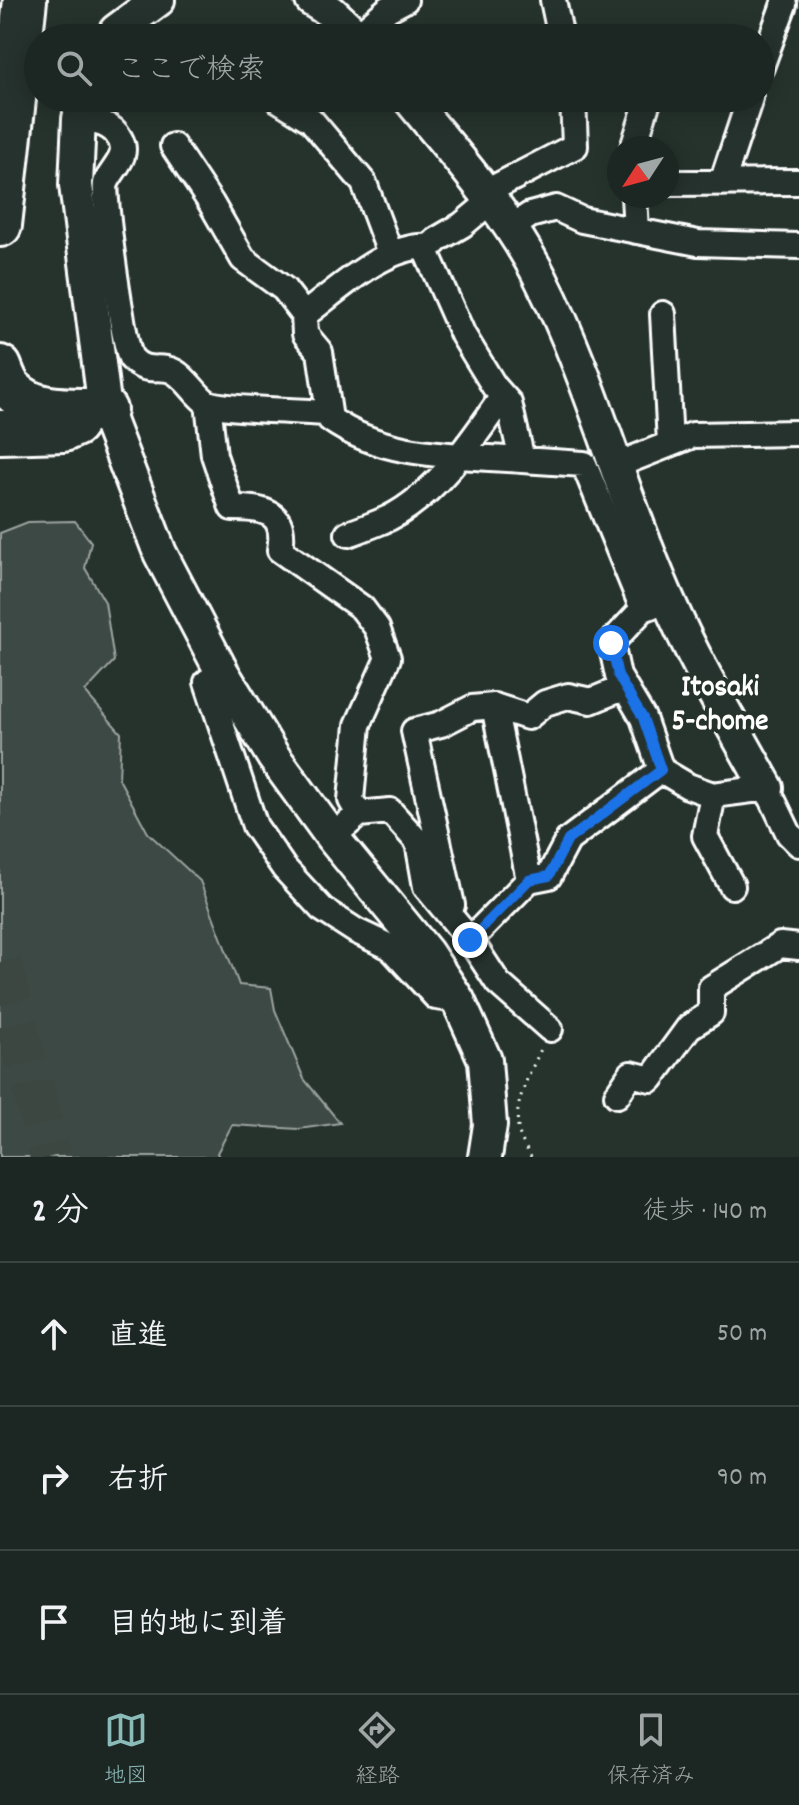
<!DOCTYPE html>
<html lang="ja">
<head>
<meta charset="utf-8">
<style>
	:root { --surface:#1c2622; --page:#252e2a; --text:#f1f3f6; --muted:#a0a5a5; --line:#3a4340; --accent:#8bbbb9 }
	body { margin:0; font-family:Dekko,"Klee One",sans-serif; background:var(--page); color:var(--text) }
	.compass { position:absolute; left:607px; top:136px; width:72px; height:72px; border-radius:50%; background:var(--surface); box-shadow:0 4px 20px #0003; rotate:234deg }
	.stop { position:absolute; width:24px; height:24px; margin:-18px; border:6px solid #1a73e8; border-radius:50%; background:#fff }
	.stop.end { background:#1a73e8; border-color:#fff; box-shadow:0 2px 8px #0008 }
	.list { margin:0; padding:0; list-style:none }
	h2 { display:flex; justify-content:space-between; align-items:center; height:104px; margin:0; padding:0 32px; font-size:34px }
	h2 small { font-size:26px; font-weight:400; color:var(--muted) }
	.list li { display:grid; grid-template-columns:52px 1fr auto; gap:24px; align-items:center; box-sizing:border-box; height:144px; padding:0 32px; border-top:2px solid var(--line) }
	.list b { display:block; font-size:30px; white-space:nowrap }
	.list em { font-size:26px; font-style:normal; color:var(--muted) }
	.icon { flex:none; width:44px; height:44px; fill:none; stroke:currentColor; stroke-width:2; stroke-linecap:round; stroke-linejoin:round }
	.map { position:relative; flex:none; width:799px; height:1157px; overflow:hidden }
	.search { position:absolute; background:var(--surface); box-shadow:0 4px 20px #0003; left:24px; right:24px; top:24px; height:88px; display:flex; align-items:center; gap:20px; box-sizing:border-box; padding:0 28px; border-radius:44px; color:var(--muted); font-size:30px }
	.sheet { height:536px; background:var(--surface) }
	nav { display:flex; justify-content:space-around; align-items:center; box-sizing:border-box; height:112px; border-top:2px solid var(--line); background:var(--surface); font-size:22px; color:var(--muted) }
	nav a { display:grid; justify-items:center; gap:4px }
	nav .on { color:var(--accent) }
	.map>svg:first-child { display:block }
	.green { fill:#3e4944; stroke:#9ea4a2; stroke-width:2 }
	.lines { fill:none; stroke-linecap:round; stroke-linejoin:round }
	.highway-tunnel { stroke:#3c4742; stroke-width:42; stroke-dasharray:42 21; stroke-linecap:butt }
	.street-casing { stroke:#fff; stroke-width:30 }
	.secondary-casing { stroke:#fff; stroke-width:38 }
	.highway-casing { stroke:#fff; stroke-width:48 }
	.path { stroke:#fff; stroke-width:3; stroke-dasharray:2 6; stroke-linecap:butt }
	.street { stroke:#26332d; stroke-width:24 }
	.secondary { stroke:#26332d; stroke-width:32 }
	.highway { stroke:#26332d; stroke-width:42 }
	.route { stroke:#1a73e8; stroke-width:10 }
	.labels { text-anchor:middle; stroke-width:8; stroke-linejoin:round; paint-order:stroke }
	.neighbourhood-label { font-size:30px; font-weight:bold; fill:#fff; stroke:#26332d }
</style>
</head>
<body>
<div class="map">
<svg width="799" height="1157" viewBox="0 0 799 1157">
	<rect width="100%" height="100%" fill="#26332d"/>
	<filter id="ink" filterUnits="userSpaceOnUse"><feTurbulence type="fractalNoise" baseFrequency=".0125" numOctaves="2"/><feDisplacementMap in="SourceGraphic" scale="16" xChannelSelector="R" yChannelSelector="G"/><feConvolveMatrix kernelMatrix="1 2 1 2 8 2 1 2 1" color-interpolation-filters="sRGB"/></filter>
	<g filter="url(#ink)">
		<path class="green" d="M75 521 91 542 85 568 105 602 114 661 85 692 121 733 119 779 148 833 200 881 239 985 271 988 275 1010 304 1079 340 1123 299 1129 232 1125 217 1153 219 1157H0V533L28 522Z"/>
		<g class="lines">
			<path class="highway-tunnel" d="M0 962 51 1157"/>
			<g class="street-casing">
				<path id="street" d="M553 0 561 38
					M357 36 388 9 405 0
					M761 67 784 4
					M276 98 311 120 364 183 390 253
					M79 119C95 121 112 123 120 139 130 157 112 168 106 183 102 194 124 349 131 358 147 376 160 363 175 372 187 379 195 394 206 402 219 410 307 411 328 413
					M173 146 211 203 243 259 284 289 304 315
					M633 148 647 104 651 98
					M667 183 799 182
					M722 183 750 98
					M486 192 575 146 573 98
					M634 196 636 231
					M492 200 462 225 438 239 426 251 463 335 494 386 509 403 522 460 584 464 643 609
					M511 228 530 215 556 208 582 220 698 243 799 246
					M430 247C387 242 337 291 304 315L305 334 320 352 330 419C384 458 458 455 522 460
					M663 314 670 443
					M208 403 214 455 232 508C264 508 287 511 280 550L362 608 377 628 388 658 358 725 351 800 359 814
					M617 465 693 435 799 433
					M348 534C362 529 376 524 389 518 437 494 473 439 503 396
					M658 603 643 609 611 643 618 676 643 718 661 770 688 786 713 795 767 788 789 834 799 844
					M222 672 207 682 255 826 284 868 322 909 356 931 390 947 436 997 458 1000
					M494 706 529 880
					M713 795 705 836 732 886
					M332 837 359 814 390 811 418 842 426 887 470 940 498 983 550 1029
					M446 911 452 905 414 731 441 724 472 708 494 706 528 717 545 703 568 696 591 701 625 687
					M470 940 529 880 549 876 568 840 661 770
					M617 1095 631 1074 651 1079 689 1027 711 1013V988L780 945 799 947"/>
			</g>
			<g class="secondary-casing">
				<path id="secondary" d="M312 0 331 12 359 38
					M112 38 116 31 158 0
					M83 98 79 119 76 185 105 410 160 553 222 672 273 756 332 837 427 953 458 1000 485 1060 490 1125 485 1157
					M409 98C456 156 507 212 541 279 593 382 621 495 668 600 696 665 733 726 767 788"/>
			</g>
			<g class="highway-casing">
				<path id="highway" d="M0 225 25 0
					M0 367C3 375 7 385 12 390 36 415 74 409 105 410
					M0 432 64 430 75 425"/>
			</g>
			<path class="path" d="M531 1157C526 1148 519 1137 518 1127 514 1100 531 1071 542 1047"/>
			<use href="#street" class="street"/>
			<use href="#secondary" class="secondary"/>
			<use href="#highway" class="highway"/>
		</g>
	</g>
	<g class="lines" filter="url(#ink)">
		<path class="route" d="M470 940 529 880 549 876 568 840 661 770 643 718 618 676 611 643"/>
	</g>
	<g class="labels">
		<g class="neighbourhood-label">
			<text x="720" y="695">Itosaki<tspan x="720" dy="34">5-chome</tspan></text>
		</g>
	</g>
</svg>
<svg class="compass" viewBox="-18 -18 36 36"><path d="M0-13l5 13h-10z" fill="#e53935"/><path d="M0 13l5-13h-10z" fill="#a0a5a5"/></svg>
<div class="stop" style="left:611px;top:643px"></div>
<div class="stop end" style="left:470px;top:940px"></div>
<div class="search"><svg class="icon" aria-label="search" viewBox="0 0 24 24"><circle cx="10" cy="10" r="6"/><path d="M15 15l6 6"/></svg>ここで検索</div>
</div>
<section class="sheet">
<h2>2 分<small>徒歩 · 140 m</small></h2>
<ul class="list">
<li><svg class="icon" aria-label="ahead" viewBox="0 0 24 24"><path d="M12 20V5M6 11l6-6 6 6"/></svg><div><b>直進</b></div><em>50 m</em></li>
<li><svg class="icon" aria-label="right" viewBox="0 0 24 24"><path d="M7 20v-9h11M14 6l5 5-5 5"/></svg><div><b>右折</b></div><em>90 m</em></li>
<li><svg class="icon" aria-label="arrive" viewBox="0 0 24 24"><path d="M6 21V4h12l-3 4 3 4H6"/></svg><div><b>目的地に到着</b></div></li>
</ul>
</section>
<nav>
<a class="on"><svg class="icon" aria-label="map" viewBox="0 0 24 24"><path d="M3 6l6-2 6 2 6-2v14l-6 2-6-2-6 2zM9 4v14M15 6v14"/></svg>地図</a>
<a><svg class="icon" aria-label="directions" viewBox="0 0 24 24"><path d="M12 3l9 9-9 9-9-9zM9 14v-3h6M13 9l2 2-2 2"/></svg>経路</a>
<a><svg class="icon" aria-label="saved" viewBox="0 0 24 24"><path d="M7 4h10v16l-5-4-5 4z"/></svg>保存済み</a>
</nav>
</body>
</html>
